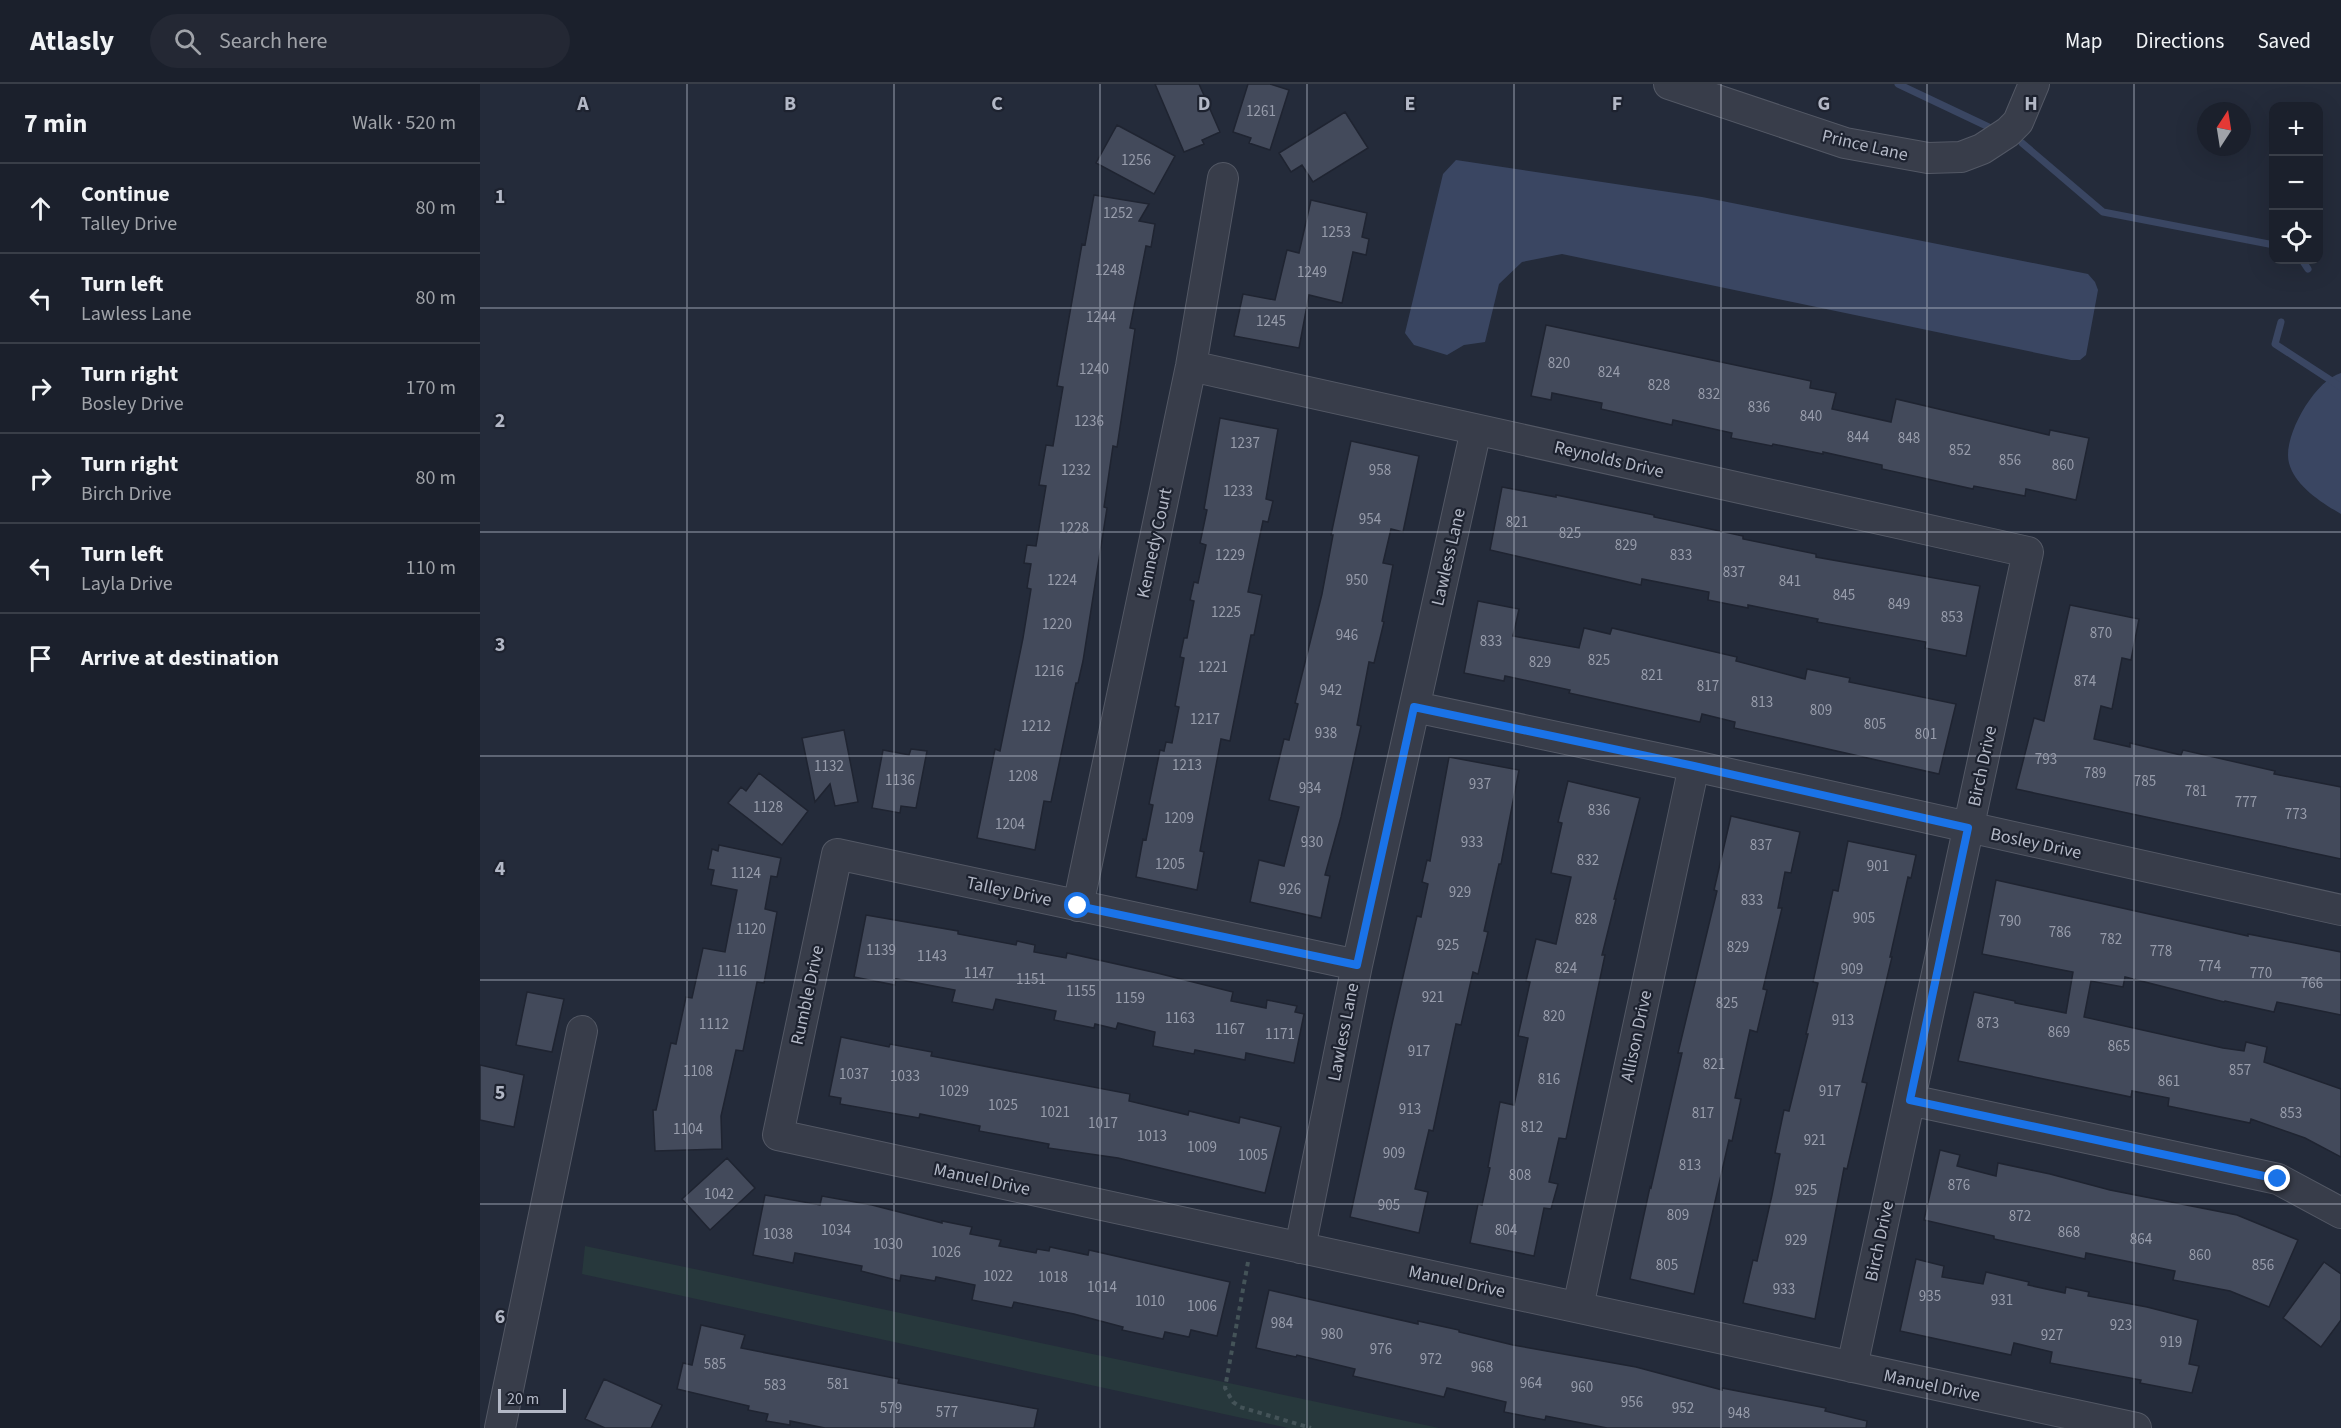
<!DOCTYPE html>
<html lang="en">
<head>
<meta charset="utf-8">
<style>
	:root { --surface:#1b202c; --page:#242834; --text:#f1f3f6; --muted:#a0a3a9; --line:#393e48 }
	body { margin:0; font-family:"Source Sans 3",sans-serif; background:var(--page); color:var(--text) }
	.controls { position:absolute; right:18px; top:18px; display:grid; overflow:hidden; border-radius:12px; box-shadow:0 6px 24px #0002 }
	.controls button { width:54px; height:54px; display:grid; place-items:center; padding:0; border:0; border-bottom:2px solid var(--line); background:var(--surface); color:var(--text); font:30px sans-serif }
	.compass { position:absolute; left:1717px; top:18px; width:54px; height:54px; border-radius:50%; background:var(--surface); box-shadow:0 6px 24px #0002; rotate:12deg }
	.scale { position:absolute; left:18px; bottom:15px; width:68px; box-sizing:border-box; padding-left:6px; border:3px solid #b3b8c6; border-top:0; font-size:16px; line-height:21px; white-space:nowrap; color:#b3b8c6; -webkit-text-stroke:4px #1d222f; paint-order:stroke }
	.stop { position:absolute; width:18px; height:18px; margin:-14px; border:4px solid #1a73e8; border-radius:50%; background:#fff }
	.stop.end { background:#1a73e8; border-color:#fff; box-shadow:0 2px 6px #0008 }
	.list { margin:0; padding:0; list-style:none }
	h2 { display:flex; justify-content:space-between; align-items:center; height:78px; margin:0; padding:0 24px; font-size:26px }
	h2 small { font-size:20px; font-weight:400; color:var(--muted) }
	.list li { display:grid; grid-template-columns:39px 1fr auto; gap:18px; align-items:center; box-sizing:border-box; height:90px; padding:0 24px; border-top:2px solid var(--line) }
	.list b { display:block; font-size:22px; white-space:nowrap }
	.list p { margin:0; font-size:20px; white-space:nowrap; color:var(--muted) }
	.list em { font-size:20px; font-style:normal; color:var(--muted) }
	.icon { flex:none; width:33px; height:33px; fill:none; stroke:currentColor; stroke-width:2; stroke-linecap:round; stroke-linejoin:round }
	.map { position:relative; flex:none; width:1861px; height:1344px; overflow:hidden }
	header { display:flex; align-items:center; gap:36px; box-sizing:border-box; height:84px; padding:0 30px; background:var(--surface); border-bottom:2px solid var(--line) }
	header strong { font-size:28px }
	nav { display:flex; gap:33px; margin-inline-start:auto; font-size:21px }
	.search { width:420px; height:54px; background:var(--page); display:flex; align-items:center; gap:15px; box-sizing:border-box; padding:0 21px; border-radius:33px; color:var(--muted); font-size:22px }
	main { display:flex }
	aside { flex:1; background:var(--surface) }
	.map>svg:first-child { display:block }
	.green { fill:#27383c }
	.water { fill:#3a4662 }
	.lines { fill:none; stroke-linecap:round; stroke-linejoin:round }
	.stream { stroke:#3a4662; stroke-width:7 }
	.building { fill:#434a5b; stroke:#1f2431; stroke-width:1.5 }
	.minor-casing { stroke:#535865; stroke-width:32 }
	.path { stroke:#445358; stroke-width:4; stroke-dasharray:4.5 4.5; stroke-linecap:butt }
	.minor { stroke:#383d4a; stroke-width:30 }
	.route { stroke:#1a73e8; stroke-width:8 }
	.grid { fill:none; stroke:#b3b8c6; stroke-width:1.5; stroke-opacity:0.55 }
	.labels { text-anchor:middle; stroke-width:4.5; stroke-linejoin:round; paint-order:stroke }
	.number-label { font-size:15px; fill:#979cab }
	.street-label { font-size:18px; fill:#b3b8c6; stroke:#1d222f }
	.grid-label { font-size:20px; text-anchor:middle; font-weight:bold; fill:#b3b8c6; stroke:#1d222f; stroke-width:4.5; stroke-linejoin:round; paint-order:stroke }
</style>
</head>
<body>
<header>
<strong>Atlasly</strong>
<div class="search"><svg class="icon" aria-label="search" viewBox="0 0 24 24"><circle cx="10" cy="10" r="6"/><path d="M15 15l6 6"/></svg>Search here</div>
<nav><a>Map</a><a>Directions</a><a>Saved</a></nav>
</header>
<main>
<aside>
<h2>7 min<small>Walk · 520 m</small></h2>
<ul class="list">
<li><svg class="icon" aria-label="ahead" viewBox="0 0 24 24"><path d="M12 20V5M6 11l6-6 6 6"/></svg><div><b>Continue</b><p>Talley Drive</p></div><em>80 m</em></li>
<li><svg class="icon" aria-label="left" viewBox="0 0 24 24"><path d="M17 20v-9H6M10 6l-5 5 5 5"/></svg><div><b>Turn left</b><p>Lawless Lane</p></div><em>80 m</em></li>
<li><svg class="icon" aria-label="right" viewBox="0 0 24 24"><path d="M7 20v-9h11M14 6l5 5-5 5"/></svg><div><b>Turn right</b><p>Bosley Drive</p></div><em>170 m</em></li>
<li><svg class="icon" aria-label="right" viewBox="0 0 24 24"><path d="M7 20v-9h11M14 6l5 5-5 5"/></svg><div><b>Turn right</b><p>Birch Drive</p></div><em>80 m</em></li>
<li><svg class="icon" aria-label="left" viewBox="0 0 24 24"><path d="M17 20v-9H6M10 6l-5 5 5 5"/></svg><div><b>Turn left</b><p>Layla Drive</p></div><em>110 m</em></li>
<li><svg class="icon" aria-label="arrive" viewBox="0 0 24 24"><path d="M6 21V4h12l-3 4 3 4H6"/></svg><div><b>Arrive at destination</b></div></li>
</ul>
</aside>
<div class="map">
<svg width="1861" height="1344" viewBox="0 0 1861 1344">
	<rect width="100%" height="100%" fill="#242b3a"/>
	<path class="green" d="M105 1162 224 1187 959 1344H808L102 1190Z"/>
	<path class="water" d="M976 76 1222 113 1608 190 1615 198 1618 206 1606 271 1600 276H1591L1082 170 1042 178 1019 200 1005 258 984 261 967 271 934 261 925 249 963 90Z
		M1861 289V430C1842 419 1815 402 1809 379 1802 353 1835 296 1861 289Z"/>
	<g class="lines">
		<path class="stream" d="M1418 0 1515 46
			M1542 59 1623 128 1794 161
			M1822 176 1828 185
			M1801 238 1795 260 1861 303"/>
	</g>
	<path class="building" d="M675 0H719L740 48 722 56 724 60 704 68Z
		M768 0H790L809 6 790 66 769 59 771 54 753 48Z
		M865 28 888 64 833 98 822 81 811 88 799 69Z
		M637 41 695 72 674 110 616 79Z
		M614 111 669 120 659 137 675 140 671 163 666 162 650 244 655 245 637 363 633 362 624 423 627 424 603 577 598 599H596L571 718 564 717 555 766 497 754 515 665 520 667 543 554 551 505 547 504 551 480 544 479 547 461 556 462 566 402 559 401 566 361 573 362 583 303 577 302 602 160 605 161Z
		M831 116 887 129 882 153 889 155 886 171 873 168 862 219 829 211 819 264 754 252 763 210 795 216 807 166 819 169Z
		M1066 241 1331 297 1330 304 1356 309 1352 325 1411 338 1416 315 1569 351 1570 346 1609 354 1596 416 1546 405 1545 412 1494 402 1493 405 1402 385V381L1343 368V370L1293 360 1292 362 1251 354 1252 349 1193 336 1192 341 1121 325 1122 319 1072 309 1071 316 1051 312Z
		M740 334 798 345 786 415 793 417 788 438 783 437 768 508 782 511 774 551H771L750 657 741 655 720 767 724 768 717 806 656 793 663 755 666 756 673 721 669 720 680 666 684 667 686 658 692 659 699 623 695 622 704 574 700 573 704 554H707L714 517 710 516 714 498 718 499 726 461 720 459 727 426 724 425Z
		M871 357 939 372 923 448 911 445 903 479 913 481 902 537 904 538 894 579 889 578 877 641 881 642 861 733 845 791 850 792 841 834 770 818 779 776 804 782 819 723 789 716 804 655 809 656 818 620 815 619 842 510 853 451H851Z
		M1022 403 1076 413V411L1174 431V433L1263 452V455L1336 470V473L1500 502 1486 572 1445 564 1446 558 1337 538 1338 535 1268 521V524L1228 516 1229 508 1162 495 1161 501 1010 466Z
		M998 517 1039 525 1033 552 1099 564 1104 544 1130 550 1132 544 1257 573 1256 577 1325 595 1327 585 1370 594 1369 598 1476 620 1459 690 1254 644 1255 638 1222 630 1220 638 1089 609 1090 606 1025 592 1024 597 984 589Z
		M1590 521 1659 535 1651 576 1642 574 1632 625 1621 622 1614 655 1650 663V659L1701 671 1703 666 1795 687 1794 690 1861 703V775L1536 705 1554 634 1564 637Z
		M364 646 378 718 355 722 350 700 335 718 322 654Z
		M431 665 447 667 436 724 421 722 420 729 392 724 403 666 429 671Z
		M969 673 1039 686 1021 780H1019L1004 847 1008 848 998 890 993 888 981 941 976 940 953 1047 949 1046 935 1105 948 1108 939 1149 870 1133 912 940 937 832 941 833 948 800 942 798 947 776 950 777Z
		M279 689 328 727 302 761 248 719 261 703 266 707Z
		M1088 697 1160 714 1134 815H1136L1122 871H1125L1086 1055 1079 1054 1069 1098 1078 1100 1071 1125 1064 1124 1054 1172 990 1159 998 1120 1002 1121 1010 1084 1008 1083 1020 1018 1034 1021 1048 954 1038 952 1050 898 1046 897 1056 855 1076 860 1091 793 1071 789 1082 739 1078 738Z
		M1251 732 1320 748 1311 789 1305 788 1298 824H1302L1283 905 1287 906 1277 948 1270 946 1255 1014 1261 1015 1252 1057 1249 1056 1214 1210 1150 1195 1170 1103 1171 1104 1202 969H1198L1237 807 1234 806Z
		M1368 757 1436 771 1431 794 1428 793 1410 873H1412L1382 998 1387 999 1367 1085 1364 1084 1335 1235 1263 1219 1273 1176 1277 1177 1292 1111 1300 1070 1295 1069 1304 1026 1309 1027 1328 950H1326L1338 899 1333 898 1353 806 1358 807Z
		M239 761 301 774 297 793 291 792 285 825 297 828 284 899 277 898 263 967 256 966 241 1032 242 1065 175 1067 173 1026H176L191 959 196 960 206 913 212 914 223 864 245 868 257 806 231 801 234 786 228 785 232 765 238 767Z
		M1516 796 1768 852V850L1861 868V931L1797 918 1794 928 1745 917 1744 918 1645 893 1643 903 1611 897 1604 933 1743 964 1764 967 1766 958 1787 963 1784 978 1861 1005V1073L1825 1054 1771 1035 1770 1039 1688 1022 1689 1014 1652 1007 1651 1013 1478 977 1494 908 1535 917V919L1586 929 1593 888 1502 870Z
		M386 831 478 847V850L536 861 537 857 555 861 554 868 586 874 587 869 677 889 753 908 751 917 786 924 787 916 817 922 815 928 824 930 814 979 766 969 765 976 715 966 714 970 673 962 675 948 638 939 636 945 615 940 614 944 574 936 576 927 516 915 513 926 472 918 475 906 416 895 415 901 374 893Z
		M47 908 84 915 72 968 36 961Z
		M361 953 409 963 410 960 452 968 451 972 650 1010 649 1017 708 1031 709 1027 759 1039 760 1033 801 1043 785 1109 638 1074 568 1064 569 1060 499 1047 500 1042 440 1030 439 1034 360 1020 361 1014 349 1012Z
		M0 981 44 991 34 1043 0 1036Z
		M1460 1066 1480 1071 1477 1082 1516 1092 1518 1079 1570 1090 1630 1106 1757 1131 1818 1156 1789 1223 1750 1207 1693 1196 1695 1187 1606 1169 1605 1175 1514 1155V1152L1444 1136Z
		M247 1074 275 1104 230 1146 202 1115Z
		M285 1111 340 1121 342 1112 392 1121 462 1139V1137L492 1143 490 1150 521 1156 519 1162 556 1169 557 1165 569 1167 570 1163 608 1171 609 1166 750 1198 737 1252 711 1246 709 1253 685 1248 683 1255 642 1246 643 1243 594 1230 534 1218 532 1224 492 1216 495 1201 456 1193 455 1197 421 1191 420 1197 381 1187 382 1182 315 1169 313 1179 273 1171Z
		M1436 1175 1464 1182 1462 1193 1503 1200 1506 1188 1549 1198 1548 1201 1585 1209 1586 1203 1609 1208 1608 1212 1667 1223 1718 1236 1709 1280 1719 1282 1712 1309 1660 1299 1661 1296 1570 1279 1572 1268 1534 1259 1531 1271 1420 1247Z
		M1844 1178 1861 1190V1236L1841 1263 1803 1234Z
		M789 1206 938 1240V1237L979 1246V1248L1033 1261 1156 1283 1242 1306V1304L1346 1324 1345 1327 1387 1337 1386 1344H1127L1066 1332 1065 1336 1024 1328 1026 1318 967 1304 964 1313 873 1292 875 1285 817 1271 816 1273 776 1264Z
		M221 1241 265 1251 261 1264 419 1295 418 1299 558 1325 554 1344H345L310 1337V1341L286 1337 288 1330 268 1326 269 1322 197 1305 203 1279 212 1281Z
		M124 1295 182 1321 171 1344H125L105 1335Z"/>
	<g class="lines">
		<g class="minor-casing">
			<path id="minor" d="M1189 0 1365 59 1448 74 1481 73 1502 65 1528 48 1538 38 1554 0
				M711 282 1548 468 1372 1283
				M935 623 1214 682 1861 826
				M598 822 711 282 743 94
				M877 881 357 770 298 1051 1656 1344
				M1430 1016 1798 1095 1861 1129
				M820 1164 877 881 996 346
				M1098 1223 1214 682
				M20 1344 102 947"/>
		</g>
		<path class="path" d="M768 1178 745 1304 753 1318 760 1323 831 1344"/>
		<use href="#minor" class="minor"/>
	</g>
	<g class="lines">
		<path class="route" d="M598 822 877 881 934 623 1214 682 1488 744 1430 1016 1798 1095"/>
	</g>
	<path class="grid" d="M207 0V1344M414 0V1344M620 0V1344M827 0V1344M1034 0V1344M1241 0V1344M1447 0V1344M1654 0V1344M0 224H1861M0 448H1861M0 672H1861M0 896H1861M0 1120H1861"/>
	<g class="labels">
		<g class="number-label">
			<text x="781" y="32">1261</text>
			<text x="656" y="81">1256</text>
			<text x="638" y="134">1252</text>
			<text x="856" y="153">1253</text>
			<text x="630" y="191">1248</text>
			<text x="832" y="193">1249</text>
			<text x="621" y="238">1244</text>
			<text x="791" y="242">1245</text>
			<text x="1079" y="284">820</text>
			<text x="614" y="290">1240</text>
			<text x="1129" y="293">824</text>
			<text x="1179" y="306">828</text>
			<text x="1229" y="315">832</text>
			<text x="1279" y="328">836</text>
			<text x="1331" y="337">840</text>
			<text x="609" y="342">1236</text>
			<text x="1378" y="358">844</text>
			<text x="1429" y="359">848</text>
			<text x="765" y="364">1237</text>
			<text x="1480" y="371">852</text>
			<text x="1530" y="381">856</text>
			<text x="1583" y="386">860</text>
			<text x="596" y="391">1232</text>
			<text x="900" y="391">958</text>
			<text x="758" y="412">1233</text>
			<text x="890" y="440">954</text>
			<text x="1037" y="443">821</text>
			<text x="594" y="449">1228</text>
			<text x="1090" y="454">825</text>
			<text x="1146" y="466">829</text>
			<text x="750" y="476">1229</text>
			<text x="1201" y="476">833</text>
			<text x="1254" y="493">837</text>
			<text x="582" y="501">1224</text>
			<text x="877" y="501">950</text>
			<text x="1310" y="502">841</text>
			<text x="1364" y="516">845</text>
			<text x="1419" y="525">849</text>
			<text x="746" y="533">1225</text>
			<text x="1472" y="538">853</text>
			<text x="577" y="545">1220</text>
			<text x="1621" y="554">870</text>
			<text x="867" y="556">946</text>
			<text x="1011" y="562">833</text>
			<text x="1119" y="581">825</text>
			<text x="1060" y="583">829</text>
			<text x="733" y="588">1221</text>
			<text x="569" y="592">1216</text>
			<text x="1172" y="596">821</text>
			<text x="1605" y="602">874</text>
			<text x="1228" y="607">817</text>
			<text x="851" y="611">942</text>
			<text x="1282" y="623">813</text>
			<text x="1341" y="631">809</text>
			<text x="725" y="640">1217</text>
			<text x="1395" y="645">805</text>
			<text x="556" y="647">1212</text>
			<text x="846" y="654">938</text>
			<text x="1446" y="655">801</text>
			<text x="1566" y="680">793</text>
			<text x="707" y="686">1213</text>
			<text x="349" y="687">1132</text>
			<text x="1615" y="694">789</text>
			<text x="543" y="697">1208</text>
			<text x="420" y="701">1136</text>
			<text x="1665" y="702">785</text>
			<text x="1000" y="705">937</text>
			<text x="830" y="709">934</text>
			<text x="1716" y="712">781</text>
			<text x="1766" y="723">777</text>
			<text x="288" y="728">1128</text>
			<text x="1119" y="731">836</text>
			<text x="1816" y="735">773</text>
			<text x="699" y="739">1209</text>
			<text x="530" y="745">1204</text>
			<text x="832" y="763">930</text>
			<text x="992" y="763">933</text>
			<text x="1281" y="766">837</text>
			<text x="1108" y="781">832</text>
			<text x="690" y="785">1205</text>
			<text x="1398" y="787">901</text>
			<text x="266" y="794">1124</text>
			<text x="810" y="810">926</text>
			<text x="980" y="813">929</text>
			<text x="1272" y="821">833</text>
			<text x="1384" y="839">905</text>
			<text x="1106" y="840">828</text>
			<text x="1530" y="842">790</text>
			<text x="271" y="850">1120</text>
			<text x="1580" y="853">786</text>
			<text x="1631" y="860">782</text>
			<text x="968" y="866">925</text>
			<text x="1258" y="868">829</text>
			<text x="401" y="871">1139</text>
			<text x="1681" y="872">778</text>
			<text x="452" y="877">1143</text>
			<text x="1730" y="887">774</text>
			<text x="1086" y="889">824</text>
			<text x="1372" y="890">909</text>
			<text x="252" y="892">1116</text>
			<text x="499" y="894">1147</text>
			<text x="1781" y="894">770</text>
			<text x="551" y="900">1151</text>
			<text x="1832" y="904">766</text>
			<text x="601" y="912">1155</text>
			<text x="953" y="918">921</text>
			<text x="650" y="919">1159</text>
			<text x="1247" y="924">825</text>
			<text x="1074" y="937">820</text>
			<text x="700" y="939">1163</text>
			<text x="1363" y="941">913</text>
			<text x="1508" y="944">873</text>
			<text x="234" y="945">1112</text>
			<text x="750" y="950">1167</text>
			<text x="1579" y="953">869</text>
			<text x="800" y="955">1171</text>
			<text x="1639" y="967">865</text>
			<text x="939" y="972">917</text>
			<text x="1234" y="985">821</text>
			<text x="1760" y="991">857</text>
			<text x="218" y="992">1108</text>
			<text x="374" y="995">1037</text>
			<text x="425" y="997">1033</text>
			<text x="1069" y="1000">816</text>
			<text x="1689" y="1002">861</text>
			<text x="474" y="1012">1029</text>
			<text x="1350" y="1012">917</text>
			<text x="523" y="1026">1025</text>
			<text x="930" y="1030">913</text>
			<text x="575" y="1033">1021</text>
			<text x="1223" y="1034">817</text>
			<text x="1811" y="1034">853</text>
			<text x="623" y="1044">1017</text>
			<text x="1052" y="1048">812</text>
			<text x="208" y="1050">1104</text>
			<text x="672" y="1057">1013</text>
			<text x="1335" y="1061">921</text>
			<text x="722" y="1068">1009</text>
			<text x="914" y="1074">909</text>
			<text x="773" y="1076">1005</text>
			<text x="1210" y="1086">813</text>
			<text x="1040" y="1096">808</text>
			<text x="1479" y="1106">876</text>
			<text x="1326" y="1111">925</text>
			<text x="239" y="1115">1042</text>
			<text x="909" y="1126">905</text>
			<text x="1198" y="1136">809</text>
			<text x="1540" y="1137">872</text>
			<text x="356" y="1151">1034</text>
			<text x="1026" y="1151">804</text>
			<text x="1589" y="1153">868</text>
			<text x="298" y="1155">1038</text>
			<text x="1661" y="1160">864</text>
			<text x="1316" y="1161">929</text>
			<text x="408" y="1165">1030</text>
			<text x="466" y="1173">1026</text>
			<text x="1720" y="1176">860</text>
			<text x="1187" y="1186">805</text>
			<text x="1783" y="1186">856</text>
			<text x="518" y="1197">1022</text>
			<text x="573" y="1198">1018</text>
			<text x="622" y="1208">1014</text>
			<text x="1304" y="1210">933</text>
			<text x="1450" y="1217">935</text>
			<text x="1522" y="1221">931</text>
			<text x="670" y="1222">1010</text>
			<text x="722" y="1227">1006</text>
			<text x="802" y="1244">984</text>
			<text x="1641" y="1246">923</text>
			<text x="852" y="1255">980</text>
			<text x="1572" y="1256">927</text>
			<text x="1691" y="1263">919</text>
			<text x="901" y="1270">976</text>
			<text x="951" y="1280">972</text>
			<text x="235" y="1285">585</text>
			<text x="1002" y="1288">968</text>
			<text x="1051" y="1304">964</text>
			<text x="358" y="1305">581</text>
			<text x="295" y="1306">583</text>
			<text x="1102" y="1308">960</text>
			<text x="1152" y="1323">956</text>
			<text x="411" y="1329">579</text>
			<text x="1203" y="1329">952</text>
			<text x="467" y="1333">577</text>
			<text x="1259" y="1334">948</text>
		</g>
		<g class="street-label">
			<text transform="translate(1385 61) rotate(13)" y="6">Prince Lane</text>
			<text transform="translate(1129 375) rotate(13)" y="6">Reynolds Drive</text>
			<text transform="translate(674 459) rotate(-78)" y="6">Kennedy Court</text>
			<text transform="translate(968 473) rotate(-77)" y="6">Lawless Lane</text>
			<text transform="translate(1502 682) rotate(-78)" y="6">Birch Drive</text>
			<text transform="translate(1556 759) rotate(12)" y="6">Bosley Drive</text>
			<text transform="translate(529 807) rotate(12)" y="6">Talley Drive</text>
			<text transform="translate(327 911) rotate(-78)" y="6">Rumble Drive</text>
			<text transform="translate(863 948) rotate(-79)" y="6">Lawless Lane</text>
			<text transform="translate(1156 952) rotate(-78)" y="6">Allison Drive</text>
			<text transform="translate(502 1095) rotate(12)" y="6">Manuel Drive</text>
			<text transform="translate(1399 1157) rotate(-78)" y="6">Birch Drive</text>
			<text transform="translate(977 1197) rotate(12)" y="6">Manuel Drive</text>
			<text transform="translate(1452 1301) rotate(12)" y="6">Manuel Drive</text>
		</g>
	</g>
	<g class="grid-label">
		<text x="103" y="26">A</text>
		<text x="310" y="26">B</text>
		<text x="517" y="26">C</text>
		<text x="724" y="26">D</text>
		<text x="930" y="26">E</text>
		<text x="1137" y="26">F</text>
		<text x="1344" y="26">G</text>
		<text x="1551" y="26">H</text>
		<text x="20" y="119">1</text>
		<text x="20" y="343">2</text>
		<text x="20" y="567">3</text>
		<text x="20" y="791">4</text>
		<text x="20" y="1015">5</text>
		<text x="20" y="1239">6</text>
	</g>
</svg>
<div class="controls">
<button>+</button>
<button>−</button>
<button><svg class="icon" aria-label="locate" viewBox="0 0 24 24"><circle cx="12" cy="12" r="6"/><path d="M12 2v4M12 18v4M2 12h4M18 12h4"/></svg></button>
</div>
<svg class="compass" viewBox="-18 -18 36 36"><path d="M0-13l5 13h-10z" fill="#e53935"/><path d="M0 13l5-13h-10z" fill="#a0a3a9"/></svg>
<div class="scale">20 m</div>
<div class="stop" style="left:598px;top:822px"></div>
<div class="stop end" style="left:1798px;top:1095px"></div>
</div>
</main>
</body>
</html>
